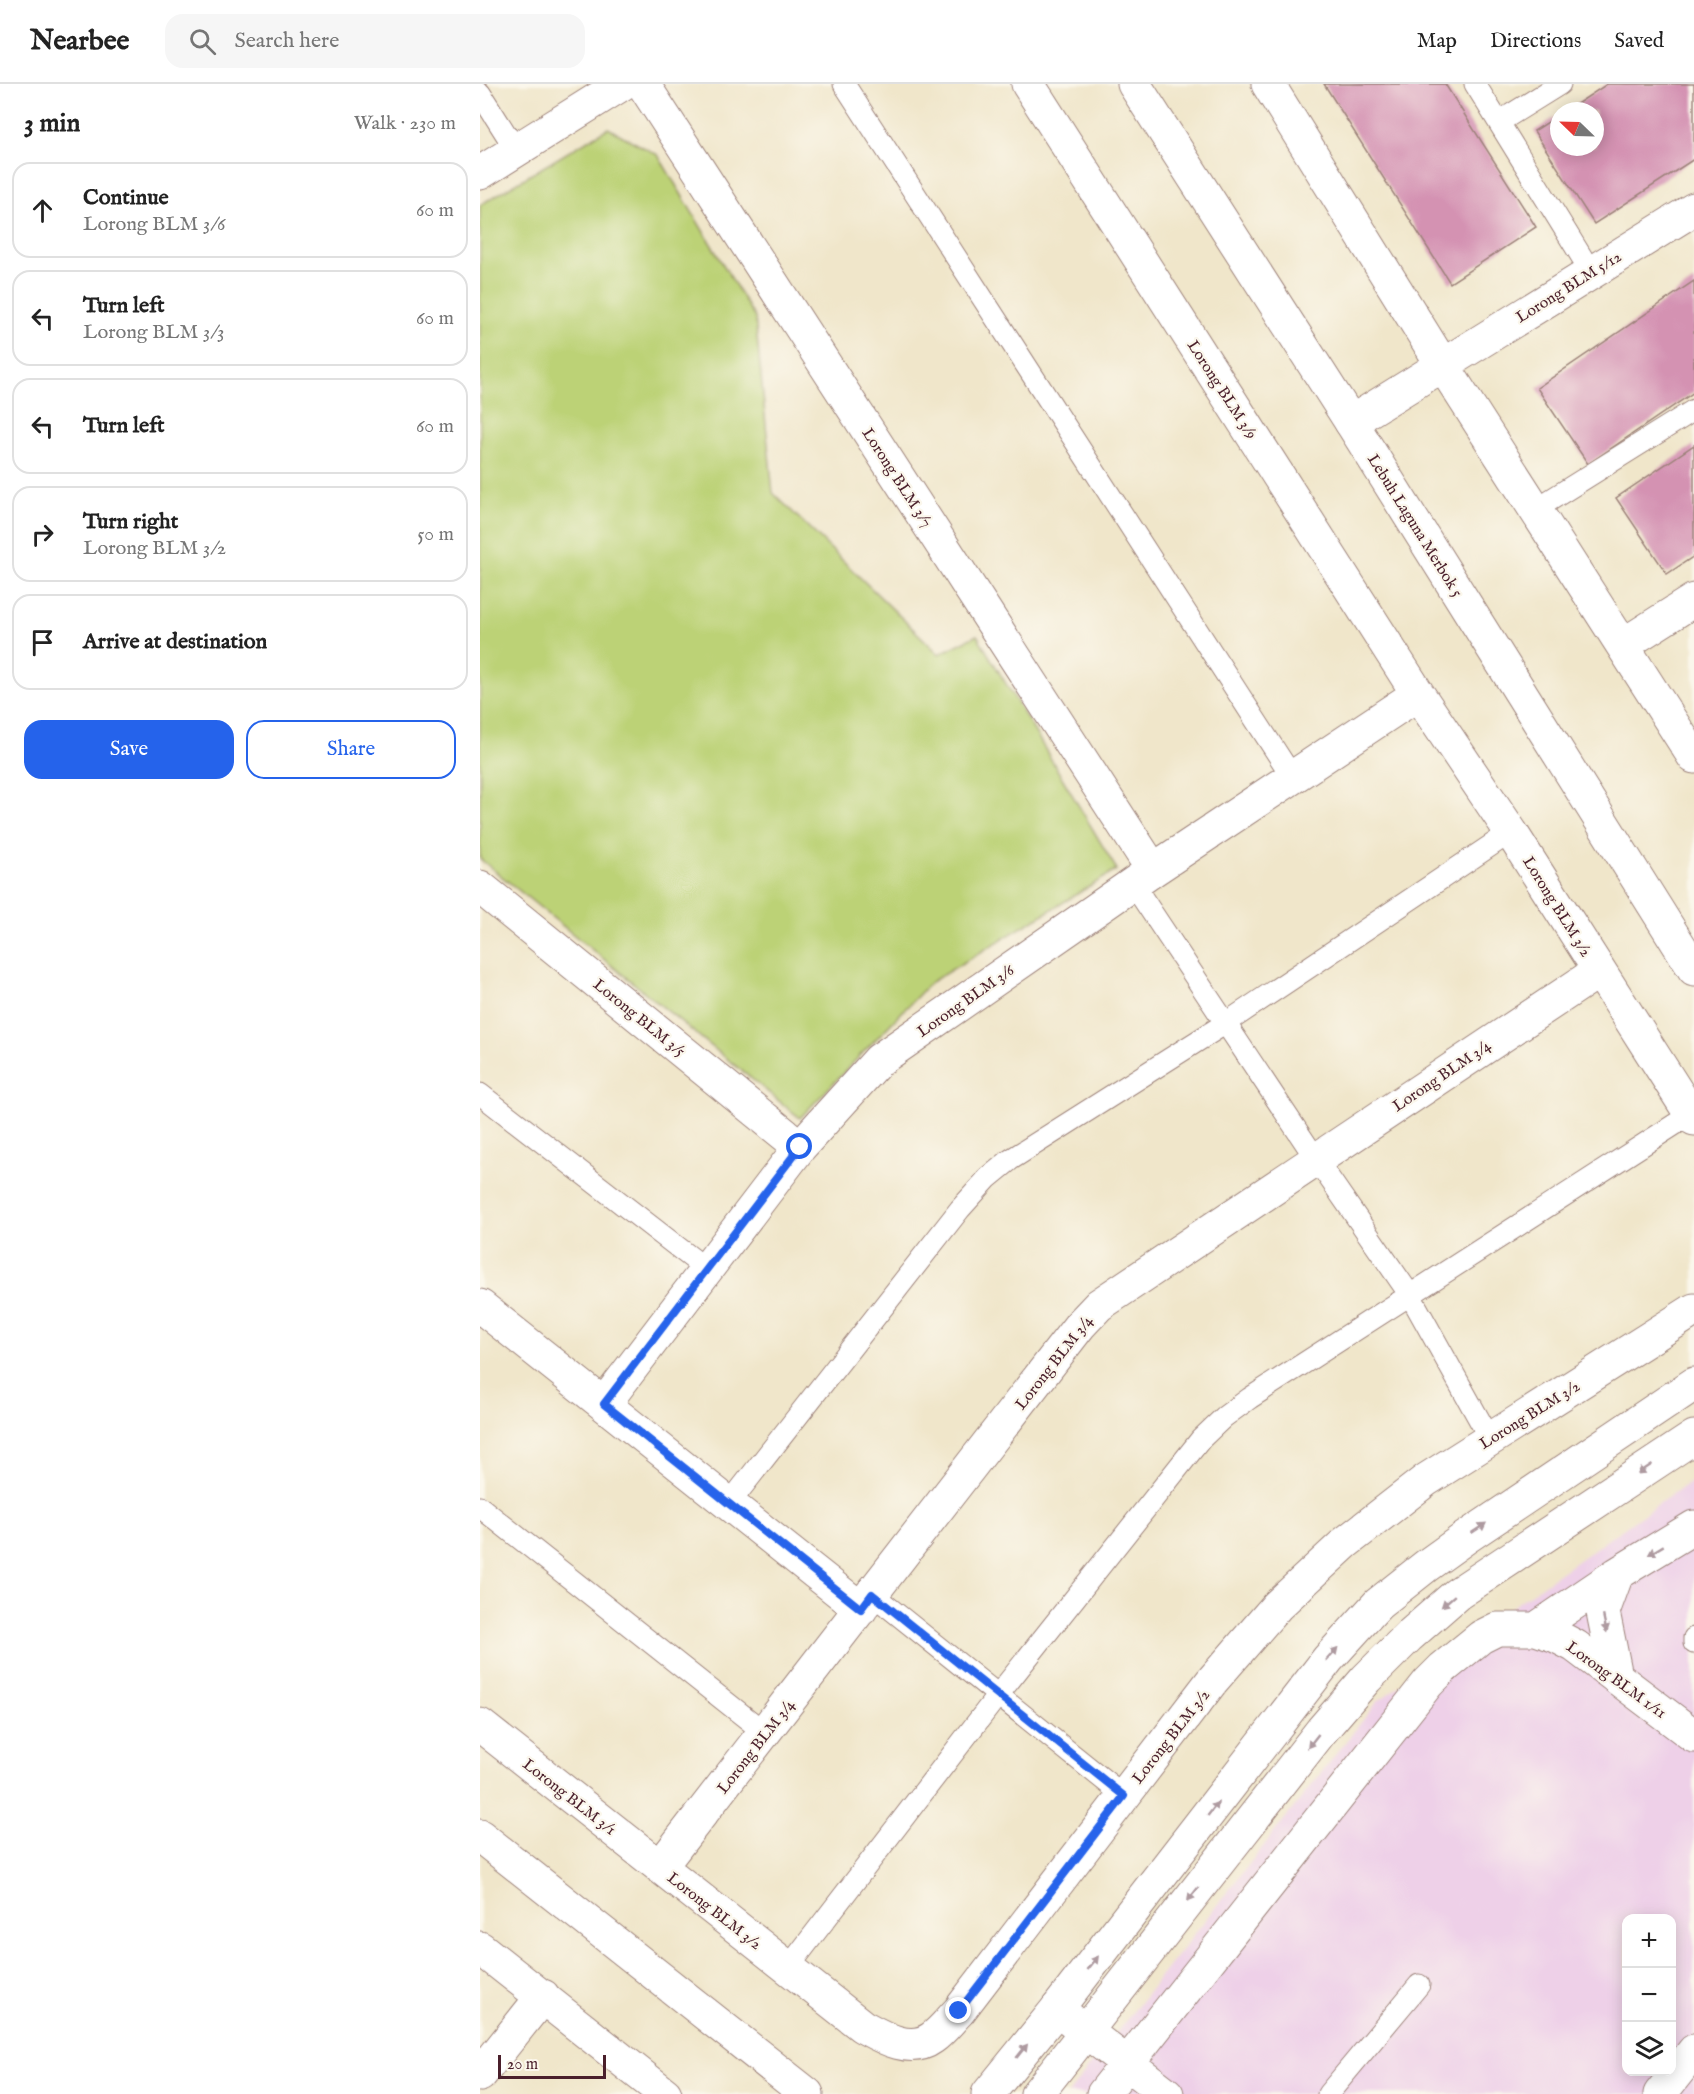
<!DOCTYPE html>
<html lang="en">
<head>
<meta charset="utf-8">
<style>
	:root { --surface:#fff; --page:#f6f6f6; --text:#222; --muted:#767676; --line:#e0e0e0; --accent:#2563eb }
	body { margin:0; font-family:"IM FELL English",serif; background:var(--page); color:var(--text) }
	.controls { position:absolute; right:18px; bottom:18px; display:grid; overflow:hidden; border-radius:12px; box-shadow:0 3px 15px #0003 }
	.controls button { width:54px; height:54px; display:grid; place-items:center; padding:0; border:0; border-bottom:2px solid var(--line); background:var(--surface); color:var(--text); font:30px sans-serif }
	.compass { position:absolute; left:1070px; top:18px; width:54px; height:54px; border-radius:50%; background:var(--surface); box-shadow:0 3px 15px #0003; rotate:293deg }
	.scale { position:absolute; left:18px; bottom:15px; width:108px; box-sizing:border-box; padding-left:6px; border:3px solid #4a1f2b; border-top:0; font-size:16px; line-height:21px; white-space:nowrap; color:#4a1f2b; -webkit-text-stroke:4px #fbf7ec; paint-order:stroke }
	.stop { position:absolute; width:18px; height:18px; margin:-14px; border:4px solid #2563eb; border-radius:50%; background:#fff }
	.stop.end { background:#2563eb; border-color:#fff; box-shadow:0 2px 6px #0008 }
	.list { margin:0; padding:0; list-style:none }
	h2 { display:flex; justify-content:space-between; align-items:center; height:78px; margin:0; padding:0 24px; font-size:26px }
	h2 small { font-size:20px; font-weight:400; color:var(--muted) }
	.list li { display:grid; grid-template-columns:39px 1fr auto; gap:18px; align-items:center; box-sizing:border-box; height:96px; margin:0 12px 12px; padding:0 12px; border:2px solid var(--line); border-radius:18px }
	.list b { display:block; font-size:22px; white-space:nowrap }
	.list p { margin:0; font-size:20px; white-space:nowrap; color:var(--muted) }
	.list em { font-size:20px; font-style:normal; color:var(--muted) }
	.actions { display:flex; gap:12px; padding:18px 24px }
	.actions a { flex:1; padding:14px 0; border:2px solid var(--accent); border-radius:18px; text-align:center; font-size:21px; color:var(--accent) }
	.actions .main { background:var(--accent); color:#fff }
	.icon { flex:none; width:33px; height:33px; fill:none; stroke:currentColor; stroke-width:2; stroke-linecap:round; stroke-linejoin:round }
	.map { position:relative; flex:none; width:1214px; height:2010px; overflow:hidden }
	header { display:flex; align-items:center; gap:36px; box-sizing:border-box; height:84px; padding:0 30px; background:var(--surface); border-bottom:2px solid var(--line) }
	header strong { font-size:28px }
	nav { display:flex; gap:33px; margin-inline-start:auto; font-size:21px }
	.search { width:420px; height:54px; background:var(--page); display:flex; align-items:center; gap:15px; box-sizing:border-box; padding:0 21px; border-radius:18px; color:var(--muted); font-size:22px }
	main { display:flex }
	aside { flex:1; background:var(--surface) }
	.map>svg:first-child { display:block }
	.built { fill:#eed0e8; fill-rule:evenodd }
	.green { fill:#bcd276; stroke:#837850; stroke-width:1.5 }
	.building { fill:#d492b2 }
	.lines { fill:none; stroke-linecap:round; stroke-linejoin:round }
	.service-casing { stroke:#9d827a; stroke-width:23 }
	.minor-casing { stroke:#9d827a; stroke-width:35 }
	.tertiary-casing { stroke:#9d827a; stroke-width:35 }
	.service { stroke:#fff; stroke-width:21 }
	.minor { stroke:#fff; stroke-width:33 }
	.tertiary { stroke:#fff; stroke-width:33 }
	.oneway { fill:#ae9aa0 }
	.route { stroke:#2563eb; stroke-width:8 }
	.labels { text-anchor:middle; stroke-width:4.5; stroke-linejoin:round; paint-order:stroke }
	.street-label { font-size:16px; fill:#4a1f2b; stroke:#fbf7ec }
</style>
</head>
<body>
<header>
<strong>Nearbee</strong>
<div class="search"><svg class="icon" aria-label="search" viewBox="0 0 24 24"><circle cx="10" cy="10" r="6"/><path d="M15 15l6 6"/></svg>Search here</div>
<nav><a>Map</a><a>Directions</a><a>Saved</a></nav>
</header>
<main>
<aside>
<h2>3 min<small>Walk · 230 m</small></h2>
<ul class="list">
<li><svg class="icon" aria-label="ahead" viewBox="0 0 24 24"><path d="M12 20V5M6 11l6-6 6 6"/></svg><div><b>Continue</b><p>Lorong BLM 3/6</p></div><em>60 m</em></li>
<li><svg class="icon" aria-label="left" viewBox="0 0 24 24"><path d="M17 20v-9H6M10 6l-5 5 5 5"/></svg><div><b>Turn left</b><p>Lorong BLM 3/3</p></div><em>60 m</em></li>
<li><svg class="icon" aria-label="left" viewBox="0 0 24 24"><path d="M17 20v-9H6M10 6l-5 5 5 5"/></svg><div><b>Turn left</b></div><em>60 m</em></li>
<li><svg class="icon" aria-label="right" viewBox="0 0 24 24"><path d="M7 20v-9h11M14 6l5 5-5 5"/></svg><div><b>Turn right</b><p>Lorong BLM 3/2</p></div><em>50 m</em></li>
<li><svg class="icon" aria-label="arrive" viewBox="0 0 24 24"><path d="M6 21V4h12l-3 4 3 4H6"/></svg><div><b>Arrive at destination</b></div></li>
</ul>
<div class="actions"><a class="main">Save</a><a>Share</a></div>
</aside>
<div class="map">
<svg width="1214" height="2010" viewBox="0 0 1214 2010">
	<rect width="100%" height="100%" fill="#fbf7ec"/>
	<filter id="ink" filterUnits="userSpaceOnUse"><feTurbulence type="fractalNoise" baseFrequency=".0167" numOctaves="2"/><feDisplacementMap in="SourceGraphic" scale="12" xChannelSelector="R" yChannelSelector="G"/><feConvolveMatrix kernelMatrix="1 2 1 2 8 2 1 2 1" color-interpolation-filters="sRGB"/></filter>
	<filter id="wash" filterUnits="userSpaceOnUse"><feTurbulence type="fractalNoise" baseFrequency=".008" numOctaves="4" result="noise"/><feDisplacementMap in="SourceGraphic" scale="24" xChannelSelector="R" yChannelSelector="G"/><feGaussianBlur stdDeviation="1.35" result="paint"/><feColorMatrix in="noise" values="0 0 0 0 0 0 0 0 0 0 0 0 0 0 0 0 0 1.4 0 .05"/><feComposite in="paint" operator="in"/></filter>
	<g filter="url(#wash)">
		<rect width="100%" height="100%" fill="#f0e6ca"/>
		<path class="built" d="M1214 1395V2010H588L898 1617ZM1146 1834H1192V1988H1146Z"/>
		<path class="green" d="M128 44 178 71 275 234 293 409 459 570 497 551 637 786 451 898 320 1034 0 775V121Z"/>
		<g id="blocks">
			<path class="building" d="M844 0H965L1056 143 970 199Z
				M1127 0H1214V75L1114 140 1054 47 1079 31V63H1115V27H1086Z
				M1214 197V308L1108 380 1057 304Z
				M1214 361V472L1187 490 1136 414Z"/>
		</g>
	</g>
	<g filter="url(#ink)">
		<use href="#blocks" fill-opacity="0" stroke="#9d827a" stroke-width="1.5"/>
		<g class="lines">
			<g class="service-casing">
				<path id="service" d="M364 0 813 694
					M995 0 1111 188
					M0 9 36 66
					M1019 38 1080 0
					M1056 425 1214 326
					M653 800 836 1075 930 1211 1010 1355
					M0 1010 226 1185
					M248 1421 480 1125 508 1094 530 1076 746 939 1031 748
					M0 1423 285 1649
					M392 1510 644 1712
					M1214 1554V1559
					M308 1884 518 1611 721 1355 744 1333 770 1314 1211 1030
					M848 2010 939 1901"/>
			</g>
			<g class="minor-casing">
				<path id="minor" d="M163 0 673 786
					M548 0 938 610 1031 748 1214 1035
					M788 0 962 280 1214 673
					M0 89 142 0
					M871 338 1214 125
					M1143 561 1214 516
					M0 803 320 1063
					M0 1222 381 1525
					M124 1320 320 1063 399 976 673 786 938 610
					M1056 1545 1076 1552 1095 1562 1214 1652
					M1136 1592 1123 1528 1137 1490
					M0 1641 382 1942C402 1953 430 1970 452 1954 462 1947 470 1936 479 1927L732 1597 797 1522 865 1459 946 1396 1214 1226
					M0 1752 327 2010
					M180 1783 600 1241 619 1221 1119 887
					M0 1864 185 2010
					M577 1925 687 2010
					M0 1991 63 1912
					M623 2010 948 1599 963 1584 1001 1553 1017 1545H1056L1137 1490 1214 1443
					M1180 2010 1214 1967"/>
			</g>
			<g class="tertiary-casing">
				<path id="tertiary" d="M654 0 871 338 1214 885
					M508 2010 577 1925 848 1575 898 1520 946 1482 985 1454 1214 1300
					M557 2010 842 1646 886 1595 929 1552 977 1510 1214 1353"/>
			</g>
			<use href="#service" class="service"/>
			<use href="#minor" class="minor"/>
			<use href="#tertiary" class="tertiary"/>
		</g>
		<defs><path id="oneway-solid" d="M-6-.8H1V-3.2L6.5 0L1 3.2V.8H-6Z" transform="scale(1.5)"/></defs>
		<g class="oneway">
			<use href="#oneway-solid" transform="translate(1165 1385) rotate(146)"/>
			<use href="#oneway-solid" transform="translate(999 1444) rotate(-34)"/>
			<use href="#oneway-solid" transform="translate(1176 1466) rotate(149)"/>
			<use href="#oneway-solid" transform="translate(968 1517) rotate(139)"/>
			<use href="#oneway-solid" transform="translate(1125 1540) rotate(78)"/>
			<use href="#oneway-solid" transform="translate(852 1570) rotate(-48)"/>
			<use href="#oneway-solid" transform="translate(833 1657) rotate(128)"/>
			<use href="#oneway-solid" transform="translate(733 1725) rotate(-52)"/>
			<use href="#oneway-solid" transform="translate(713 1810) rotate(128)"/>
			<use href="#oneway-solid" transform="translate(613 1879) rotate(-52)"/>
			<use href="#oneway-solid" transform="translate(542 1967) rotate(-51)"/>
		</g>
	</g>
	<g class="lines" filter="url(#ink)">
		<path class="route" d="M320 1063 124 1320 381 1525 392 1510 644 1712 479 1927"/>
	</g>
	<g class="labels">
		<g class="street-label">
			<text transform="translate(1088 202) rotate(-32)" y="6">Lorong BLM 5/12</text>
			<text transform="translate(743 305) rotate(57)" y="6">Lorong BLM 3/9</text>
			<text transform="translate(418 393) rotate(57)" y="6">Lorong BLM 3/7</text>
			<text transform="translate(936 441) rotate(58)" y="6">Lebuh Laguna Merbok 5</text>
			<text transform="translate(1078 822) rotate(58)" y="6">Lorong BLM 3/2</text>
			<text transform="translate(485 916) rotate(-35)" y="6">Lorong BLM 3/6</text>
			<text transform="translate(160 933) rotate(39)" y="6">Lorong BLM 3/5</text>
			<text transform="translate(961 991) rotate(-34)" y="6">Lorong BLM 3/4</text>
			<text transform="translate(573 1278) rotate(-52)" y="6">Lorong BLM 3/4</text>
			<text transform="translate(1049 1330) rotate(-32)" y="6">Lorong BLM 3/2</text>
			<text transform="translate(1137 1595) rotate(36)" y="6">Lorong BLM 1/11</text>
			<text transform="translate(690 1652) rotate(-52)" y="6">Lorong BLM 3/2</text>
			<text transform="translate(275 1662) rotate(-52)" y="6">Lorong BLM 3/4</text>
			<text transform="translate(90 1712) rotate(38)" y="6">Lorong BLM 3/1</text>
			<text transform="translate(235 1826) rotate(38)" y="6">Lorong BLM 3/2</text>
		</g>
	</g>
</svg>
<div class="controls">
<button>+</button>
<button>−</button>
<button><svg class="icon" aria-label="layers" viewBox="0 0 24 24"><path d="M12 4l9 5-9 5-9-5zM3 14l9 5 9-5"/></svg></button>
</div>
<svg class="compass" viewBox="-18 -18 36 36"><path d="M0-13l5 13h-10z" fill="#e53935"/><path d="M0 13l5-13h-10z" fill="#767676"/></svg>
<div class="scale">20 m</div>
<div class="stop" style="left:320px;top:1063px"></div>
<div class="stop end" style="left:479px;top:1927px"></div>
</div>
</main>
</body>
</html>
